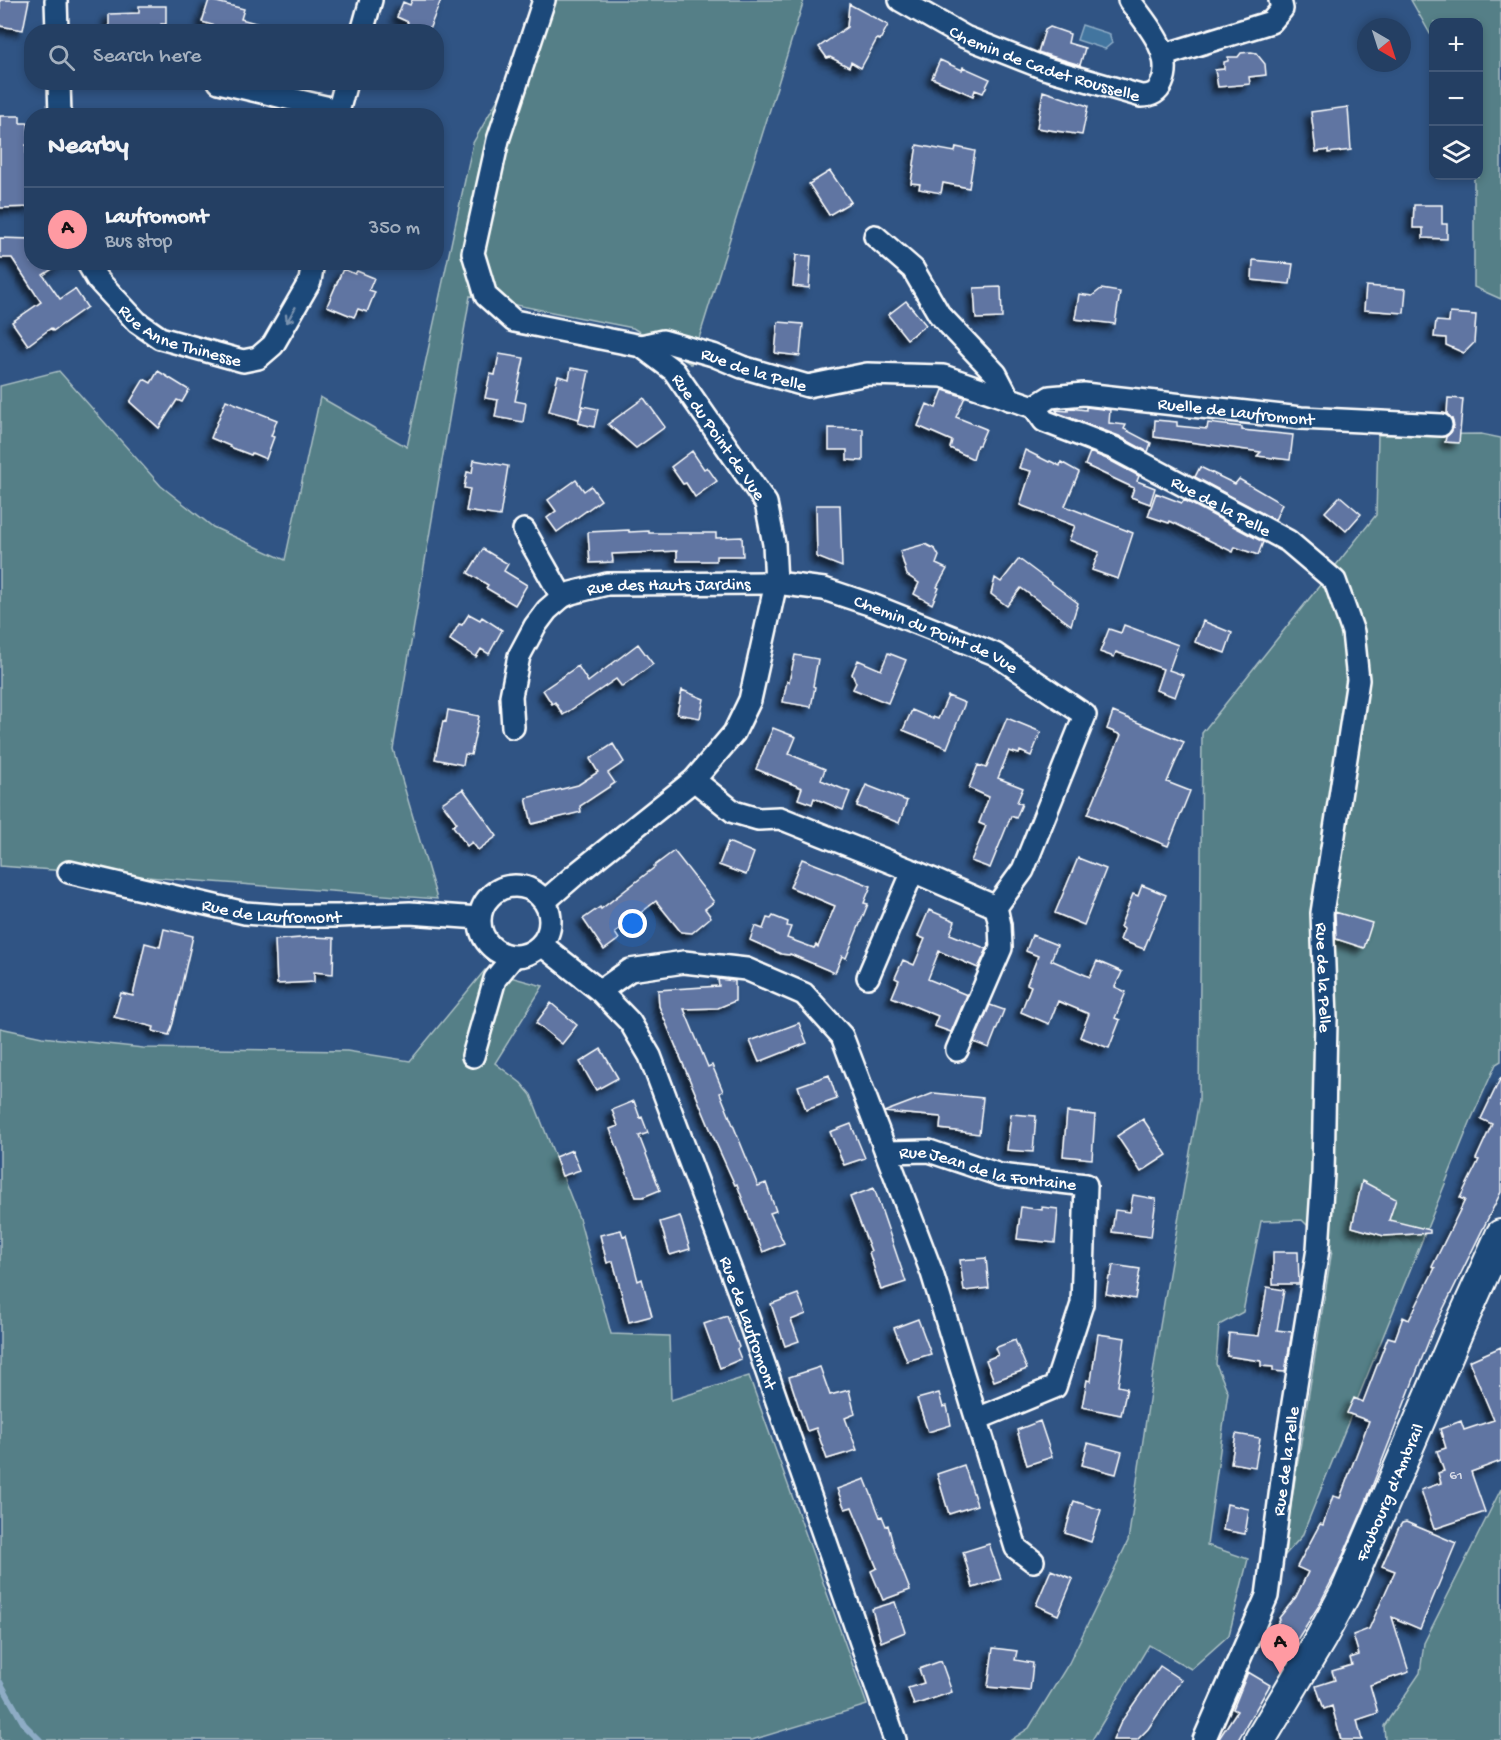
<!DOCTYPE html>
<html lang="en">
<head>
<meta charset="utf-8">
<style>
	:root { --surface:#243f63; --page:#2c4669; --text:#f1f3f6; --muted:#a3afbe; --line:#415878; --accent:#ff9aa2 }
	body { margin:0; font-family:"Gochi Hand",sans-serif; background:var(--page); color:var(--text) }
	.controls { position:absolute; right:18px; top:18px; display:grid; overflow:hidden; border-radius:12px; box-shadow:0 3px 9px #0003 }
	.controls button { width:54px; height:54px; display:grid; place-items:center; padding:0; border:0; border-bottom:2px solid var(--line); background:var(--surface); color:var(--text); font:30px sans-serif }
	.compass { position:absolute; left:1357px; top:18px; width:54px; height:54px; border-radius:50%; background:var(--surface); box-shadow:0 3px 9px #0003; rotate:141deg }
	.you { position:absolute; left:633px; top:924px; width:21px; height:21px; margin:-15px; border:4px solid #fff; border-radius:50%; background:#1a73e8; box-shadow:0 0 0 9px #1a73e833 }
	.badge { display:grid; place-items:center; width:39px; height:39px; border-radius:50%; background:var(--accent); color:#111; font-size:20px; font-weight:700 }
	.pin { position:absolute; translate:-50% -50px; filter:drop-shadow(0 2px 3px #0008) }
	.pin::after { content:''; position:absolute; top:32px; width:21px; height:18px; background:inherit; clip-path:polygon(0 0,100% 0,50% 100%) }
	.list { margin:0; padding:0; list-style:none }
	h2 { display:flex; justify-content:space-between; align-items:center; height:78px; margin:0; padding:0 24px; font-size:26px }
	h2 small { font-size:20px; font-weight:400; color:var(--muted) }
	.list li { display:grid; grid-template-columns:39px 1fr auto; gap:18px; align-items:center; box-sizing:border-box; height:84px; padding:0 24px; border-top:2px solid var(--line) }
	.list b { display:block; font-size:22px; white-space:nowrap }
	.list p { margin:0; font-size:20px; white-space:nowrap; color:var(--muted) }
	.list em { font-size:20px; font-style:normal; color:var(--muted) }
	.icon { flex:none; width:33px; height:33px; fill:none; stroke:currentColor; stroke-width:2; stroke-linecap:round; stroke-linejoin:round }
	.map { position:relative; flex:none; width:1501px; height:1740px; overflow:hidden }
	.search { position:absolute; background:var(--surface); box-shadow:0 3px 9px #0003; left:24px; top:24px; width:420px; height:66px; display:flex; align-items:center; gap:15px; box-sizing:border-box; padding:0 21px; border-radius:24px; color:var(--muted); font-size:22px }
	.panel { position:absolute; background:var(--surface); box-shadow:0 3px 9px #0003; left:24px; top:108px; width:420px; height:162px; border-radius:24px }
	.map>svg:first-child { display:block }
	.green { fill:#547f87; stroke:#aabfc3; stroke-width:1.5 }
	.water { fill:#42759f; stroke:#8eacc5; stroke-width:1.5 }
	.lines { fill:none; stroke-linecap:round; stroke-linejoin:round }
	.stream { stroke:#8eacc5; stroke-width:6 }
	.building { fill:#6175a2; stroke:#fff; stroke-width:1.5; filter:url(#shadow) }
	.street-casing { stroke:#fff; stroke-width:26 }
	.secondary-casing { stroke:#fff; stroke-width:34 }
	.street { stroke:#1f4a7a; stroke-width:21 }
	.secondary { stroke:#1f4a7a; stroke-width:30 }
	.oneway { stroke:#7992af }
	.labels { text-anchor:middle; stroke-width:5; stroke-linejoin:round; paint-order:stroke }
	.number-label { font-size:15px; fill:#d8dce8 }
	.street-label { font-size:18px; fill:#fff; stroke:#1f4a7a }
</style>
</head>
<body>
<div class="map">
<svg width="1501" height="1740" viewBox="0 0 1501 1740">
	<defs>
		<filter id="shadow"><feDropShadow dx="-5.5" dy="5.5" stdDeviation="3" flood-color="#0009"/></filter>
	</defs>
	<rect width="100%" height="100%" fill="#305484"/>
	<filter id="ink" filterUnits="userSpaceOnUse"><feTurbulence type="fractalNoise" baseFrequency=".0167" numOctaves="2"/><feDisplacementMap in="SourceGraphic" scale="12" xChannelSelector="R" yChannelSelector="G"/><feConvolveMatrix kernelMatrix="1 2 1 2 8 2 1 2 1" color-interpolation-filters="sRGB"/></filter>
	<g filter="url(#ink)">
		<path class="green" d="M554 0H804L691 364 633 328 470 296 393 749 437 899 0 866V386L59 371 161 486 213 527 285 560 320 397 407 447 473 143Z
			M1411 0H1501V299L1474 287V176H1478V22H1434L1433 39Z
			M1481 434 1501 438V1061L1496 1064 1471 1120 1302 1536 1285 1555 1288 1523 1332 1250 1302 1220 1261 1221 1243 1312 1219 1325 1216 1364 1228 1392 1207 1545 1248 1559 1229 1635 1191 1669 1149 1645 1092 1740H1011L1029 1728 1069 1663 1128 1541 1160 1326 1199 1100 1202 733 1376 515 1378 435Z
			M485 970 543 986 495 1063 521 1083 531 1095 579 1218 611 1334 669 1336 671 1400 749 1376 867 1705 752 1740H0V1028L42 1037 143 1048 347 1051 410 1061Z
			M1501 1489V1740H1385L1384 1726 1420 1673 1424 1643Z"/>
		<path class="water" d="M1082 25 1110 34V37L1112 43 1105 49 1077 40Z"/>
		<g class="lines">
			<path class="stream" d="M0 1682 24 1724 40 1740"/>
		</g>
		<path class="building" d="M0 0H29L23 30 0 26Z
			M209 0 244 9 241 19 270 27 269 32H222V28L202 22Z
			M412 0H441L428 32H405L408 22 397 17 403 2 410 5Z
			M849 4 888 25 880 40 877 39 861 68 851 62 849 67 830 57 827 58 819 47 847 27Z
			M139 6H166V24H161V32H109V14L139 13Z
			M1050 27 1070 34 1068 43 1085 48 1080 65 1038 52 1045 30Z
			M1251 52 1256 53 1265 64 1266 75 1249 77 1250 84 1218 87 1215 70 1224 69V62L1228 61V57H1238L1241 53Z
			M940 60 962 70 963 67 990 79 983 93 975 90 973 96 932 78Z
			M1043 91 1088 106 1082 135 1037 128Z
			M1348 107 1351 150 1328 153V150L1316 152 1311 112Z
			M0 116H20V123H28L29 145H26L27 184H31L32 207 0 208Z
			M917 145 955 152 956 147 975 151 969 188 943 183 941 193 919 189 920 184 911 183Z
			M830 171 851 202 829 215 809 184Z
			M1414 205H1442V224H1447V239L1423 238V228H1413Z
			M0 238 32 239V262H63L43 275 60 299 75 289 87 307 53 331 51 328 28 345 12 322 41 302 12 258H0Z
			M796 255 811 256 809 288 793 286Z
			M1253 260 1293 264 1290 284 1252 280Z
			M343 269 355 274 357 271 374 278 369 290 375 292 367 312 358 309 354 317 327 306Z
			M1366 286 1406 289 1404 313 1364 310Z
			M1001 287 1002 318 976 319 974 288Z
			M1101 289 1120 292 1115 324 1075 319 1079 294 1092 296Z
			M906 301 926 325 907 339 888 315Z
			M1450 313 1476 315 1474 343 1464 353 1446 345V338L1434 337 1436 321 1449 322Z
			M778 322 803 324 800 356 775 353Z
			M499 354 524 358 515 401 526 403 523 422 495 417 498 400 485 398 490 374 495 375Z
			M571 368 589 371 579 419 583 406 598 409 594 427 578 423 579 419 549 411 558 376 569 379Z
			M158 371 189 390 182 402 177 400 159 428 130 402 144 379 151 383Z
			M943 390 965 397 956 417 986 429 979 445H977L973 459 950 448 952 441 918 426 927 404 936 408Z
			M644 398 665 427 636 448 608 424Z
			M1448 398 1463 399 1459 443 1445 442 1446 437 1451 432 1454 426 1452 419 1447 414Z
			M226 400 277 420 271 436 274 437 266 459 252 453 251 455 230 447V446L211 438Z
			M1086 407 1110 410 1109 423 1126 425 1124 429 1151 443 1148 452 1119 436 1058 413 1056 410 1068 411V408H1069L1086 410Z
			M1155 420 1177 422V426L1207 429 1208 423 1242 427V430L1293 435 1290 460 1257 456 1261 452 1154 437Z
			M829 428 863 429V461L847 460V450H829Z
			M1025 450 1049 462 1050 461 1060 466 1061 462 1079 472 1065 506 1133 533 1118 579 1092 570 1099 552 1069 540 1075 526 1020 505 1031 471 1019 468Z
			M692 451 704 469 707 467 717 481 695 497 686 483 683 484 671 467Z
			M1090 452 1109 460 1139 476 1137 481 1155 488 1150 504 1131 497 1134 488 1085 465Z
			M474 460 508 466 500 516 466 511 470 489 464 488 467 472 472 473Z
			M1200 467 1235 484 1239 479 1282 504 1275 520 1195 477Z
			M576 480 584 491 591 486 601 500 557 532 547 518 556 511 548 500Z
			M1156 493 1182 503 1184 500 1263 542 1258 555 1235 547 1233 552 1170 521 1169 523 1148 516Z
			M1340 496 1361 514 1346 531 1325 512Z
			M816 505H840L842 567 817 557Z
			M629 530V532L649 531V533H716V538L742 537 743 556H716V561H677V551L612 554 613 562 590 563 588 532Z
			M925 544 935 549 939 556 936 564 947 569 937 587 939 588 932 604 914 594 919 583 907 575 900 551Z
			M483 549 508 564 504 571 527 585 515 605 486 588 488 585 468 573Z
			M1019 559 1078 603 1071 625 1021 588 1007 606 991 594 995 578 1001 582Z
			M469 614 480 620 482 617 502 630 489 654 481 649 476 657 450 640 459 624 462 625Z
			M1203 621 1232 633 1225 653 1195 642Z
			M1124 625 1178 645 1169 670 1183 675 1175 697 1156 690 1163 669 1116 652 1114 657 1100 652 1109 629 1121 633Z
			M638 644 653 664 622 687 616 679 563 715 555 702 552 704 543 690 578 666 588 682Z
			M888 653 906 660 888 703 853 689 856 683 852 674 858 660 881 670Z
			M795 655 818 659 813 686 815 687 811 707 783 702 787 681 789 682Z
			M682 690 704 699 700 718 677 714Z
			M948 696 965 703 947 748 903 730 912 710 933 719V717L938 719Z
			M448 710 479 716 471 755 465 754 463 765 435 759 443 721 446 722Z
			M1113 712 1184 742 1167 782 1190 791 1168 846 1088 814 1121 735 1107 729Z
			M1007 718 1041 732 1031 756 1020 751 1019 754 1009 751 998 778 1023 788 1017 802 1022 804 1016 818 1011 816 990 868 971 861 986 826 979 823 989 797 969 788 978 765 986 768Z
			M773 728 796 737 789 754 825 769 821 780 850 792 843 810 814 798 812 804 798 799 802 788 756 769Z
			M613 744 624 762 608 773 615 783 580 806 581 812 532 824 526 798 578 785 598 772 590 759Z
			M866 785 907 801 899 823 857 806Z
			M463 789 497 836 478 850 472 842 467 846 453 826 457 823 442 803Z
			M728 842 754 853 746 875 719 865Z
			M674 851 714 902 705 909 711 917 692 933 681 932 656 901 615 933 619 939 604 950 583 919 600 907 601 909 655 867 654 866Z
			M1078 858 1106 869 1084 925 1055 913Z
			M802 859 871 886 864 903 868 904 846 958 842 956 835 973 790 954 789 955 781 954 750 940 755 926 763 929 767 918 771 919 773 916 788 922 787 926 791 927 787 938 814 948 816 945 818 947 835 906 790 887Z
			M1142 885 1166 895 1144 949 1120 940 1124 929 1120 927 1133 894 1138 896Z
			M929 910 955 921 950 934 987 949 978 968 939 951 928 979 967 995 951 1032 934 1026 938 1016 892 997 899 980 895 978 903 960 914 965 925 939 918 936Z
			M1335 912 1372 923 1364 948 1336 939Z
			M164 929 193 936 173 1023 169 1035 153 1031 154 1027 114 1017 121 993 133 996 145 943 160 947Z
			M1032 935 1057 945 1051 960 1090 977 1097 961 1122 972 1115 987 1126 992 1115 1018 1120 1020 1109 1048 1080 1037 1089 1014 1058 1001 1049 1024 1021 1012 1031 986 1027 984 1038 956 1026 951Z
			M313 937 334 938 333 974 314 972V982L277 984 275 940Z
			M718 979 735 981V1001L718 1008 684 1009 708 1067 712 1065 723 1091 720 1093 758 1186 766 1183 776 1211 770 1213 784 1243 763 1252 754 1231 737 1184 735 1185 716 1143 659 1006 658 990 719 986Z
			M551 1003 577 1025 562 1044 536 1023Z
			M990 1005 1004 1010 989 1048 974 1042Z
			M799 1023 807 1043 759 1062 750 1041Z
			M601 1049 618 1078 596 1090 580 1062Z
			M829 1075 837 1099 806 1110 798 1086Z
			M1501 1077V1192L1433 1330 1364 1507 1335 1574 1318 1607 1288 1654 1266 1641 1280 1619 1279 1618 1296 1597 1308 1572 1297 1567 1320 1524 1323 1525 1333 1496 1340 1498 1369 1421 1347 1413 1354 1398 1363 1402 1388 1337 1395 1339 1403 1317 1409 1320 1435 1268 1432 1267 1465 1200 1460 1198 1479 1160 1476 1159 1492 1124 1481 1119Z
			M934 1093 983 1098 979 1134 940 1129 941 1117 884 1112Z
			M634 1101 640 1118 642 1117 648 1133 639 1136 660 1190 643 1197H636L610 1129 618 1126 612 1110Z
			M1067 1112 1095 1115 1092 1159 1063 1156Z
			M1011 1114 1036 1116 1033 1152 1007 1150Z
			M1143 1119 1167 1155 1141 1172 1117 1136Z
			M851 1124 865 1158 844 1165 830 1132Z
			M572 1150 580 1170 562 1176 555 1157Z
			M1362 1181 1396 1199 1389 1220 1430 1230V1233L1384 1236 1352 1227Z
			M874 1188 906 1282 881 1290 869 1252 871 1251 850 1197Z
			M1133 1195 1156 1199 1151 1237 1112 1232 1115 1210 1130 1212Z
			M1021 1207 1042 1210V1207L1058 1209 1055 1243 1017 1239Z
			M680 1216 690 1249 670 1255 660 1222Z
			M621 1230 623 1236 626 1235 638 1281 642 1279 652 1316 629 1322 613 1261 607 1263 600 1235Z
			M1273 1252H1298L1299 1284H1273Z
			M986 1258 989 1288 964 1291 960 1260Z
			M1113 1265 1140 1269 1135 1299 1106 1294 1109 1277 1111 1276Z
			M1267 1287 1284 1290 1277 1330 1292 1332 1285 1372 1273 1371V1367L1261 1366V1361L1227 1356 1229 1333 1259 1336Z
			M798 1294 806 1314 791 1320 799 1341 785 1346 771 1304Z
			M727 1316 739 1347 737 1349 741 1359 720 1368 704 1324Z
			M918 1319 931 1354 907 1361 894 1328Z
			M1098 1334 1125 1338 1118 1386 1127 1388 1121 1415 1082 1407 1087 1380 1091 1381Z
			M1015 1340 1027 1369 994 1381 986 1360 998 1355 995 1348Z
			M1501 1347V1461L1471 1472 1485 1512 1434 1529 1421 1490 1441 1483 1438 1473 1444 1471 1437 1451 1446 1448 1440 1429 1461 1421 1464 1430 1494 1420 1469 1361Z
			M820 1367 830 1395 849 1390 855 1414 845 1418 857 1450 827 1459 816 1428 807 1431 789 1377Z
			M939 1393 943 1407 947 1406 951 1425 928 1432 917 1399Z
			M1040 1421 1052 1457 1027 1465 1017 1430Z
			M1236 1434 1260 1438 1255 1467 1231 1463Z
			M1088 1443 1122 1452 1116 1474 1082 1465Z
			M964 1465 977 1505 949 1514 937 1474Z
			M865 1479 880 1517 882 1516 886 1526 888 1525 895 1552 910 1590 883 1600 871 1571 877 1568 852 1507 845 1509 837 1489Z
			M1074 1501 1101 1510 1091 1542 1065 1533Z
			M1227 1504 1249 1509 1245 1534 1223 1530Z
			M1406 1522 1456 1543 1420 1629 1392 1617 1409 1672 1370 1685 1378 1713 1357 1720 1362 1740H1341L1332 1706 1324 1709 1316 1686 1335 1680 1332 1671 1352 1665 1350 1658 1359 1655 1353 1635 1369 1629 1395 1571 1382 1566 1398 1529 1402 1523Z
			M989 1544 1001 1579 973 1588 963 1552Z
			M1051 1570 1073 1579 1058 1615 1036 1605Z
			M895 1602 905 1632 881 1642 872 1609Z
			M993 1648 1017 1651 1015 1660 1033 1663 1030 1691 988 1687Z
			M941 1661 952 1692 914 1705 908 1688 924 1683 919 1669Z
			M1160 1666 1181 1680 1148 1729 1137 1740H1113L1121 1722Z
			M1248 1672 1270 1685 1238 1740H1218L1237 1711 1233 1709Z"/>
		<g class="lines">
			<g class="street-casing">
				<g id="street">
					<path d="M56 0 57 32"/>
					<path id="s1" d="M544 0 498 140 473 253 486 296 514 321 641 346 674 371 766 503 774 544 776 583 750 700 734 733 694 780 575 875 545 901"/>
					<path id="s2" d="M900 0 965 37 1044 68 1141 96C1152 96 1158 93 1162 83 1175 54 1145 22 1129 0"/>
					<path d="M362 32 371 0"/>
					<path d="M1164 55 1271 22 1282 9 1280 0"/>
					<path d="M59 82 60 116"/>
					<path d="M219 82 338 110"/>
					<path d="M337 116 346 82"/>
					<path d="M875 236 913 269 939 314 996 374 1009 399"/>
					<path id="s3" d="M87 262 97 279 137 322 160 338 243 361 258 358 273 345 310 281 313 262"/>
					<path id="s4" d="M641 346 663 341 713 355 742 367 808 386 867 374 943 376 1034 407 1044 421 1114 448 1288 541 1335 581 1353 632 1358 680 1322 913 1326 1019 1323 1174 1318 1249 1288 1434 1267 1596 1204 1740"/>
					<path id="s5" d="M1034 407 1050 397 1084 394 1301 418 1441 425"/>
					<path d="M524 530 562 597"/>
					<path id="s6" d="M513 727 511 696 519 656 535 626 547 610 562 597 571 593 607 584 776 583 824 589 872 605 995 654 1085 715 1023 870 996 907 1000 925 1001 948 957 1050"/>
					<path d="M694 780 734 812 758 819 780 818 913 871 996 907"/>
					<path id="s7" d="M69 872 245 913 285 916H338L410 913 479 918"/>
					<circle cx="515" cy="921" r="35"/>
					<path id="s8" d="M542 945 600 991 630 1022 650 1056 740 1295 895 1740"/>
					<path d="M868 977 913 871"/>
					<path d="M600 991 630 970 684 962 746 969 804 994 842 1036 932 1273 1016 1548 1033 1561"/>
					<path d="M473 1056 495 979 513 957"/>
					<path id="s9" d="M886 1152 929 1151 1000 1175 1086 1185 1082 1304 1055 1387 977 1419"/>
				</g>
			</g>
			<g class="secondary-casing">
				<g id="secondary">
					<path id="s10" d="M1260 1740 1321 1638 1346 1592 1460 1326 1501 1235"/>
				</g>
			</g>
			<use href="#street" class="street"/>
			<use href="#secondary" class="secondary"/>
		</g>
		<defs><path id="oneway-shaft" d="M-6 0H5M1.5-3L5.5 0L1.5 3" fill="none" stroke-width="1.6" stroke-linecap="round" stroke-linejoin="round" transform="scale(1.5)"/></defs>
		<use class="oneway" href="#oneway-shaft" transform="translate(291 315) rotate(120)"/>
	</g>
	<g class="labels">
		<g class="number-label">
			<text x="1456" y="1479">61</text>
		</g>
		<g class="street-label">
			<text dy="6" stroke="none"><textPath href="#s2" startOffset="159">Chemin de Cadet Rousselle</textPath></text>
			<text dy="6" stroke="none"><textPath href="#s3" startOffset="124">Rue Anne Thinesse</textPath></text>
			<text dy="6" stroke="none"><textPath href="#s4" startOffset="118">Rue de la Pelle</textPath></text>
			<text dy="6" stroke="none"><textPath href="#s5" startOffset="206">Ruelle de Laufromont</textPath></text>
			<text dy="6" stroke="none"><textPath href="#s1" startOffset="596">Rue du Point de Vue</textPath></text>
			<text dy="6" stroke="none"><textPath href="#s4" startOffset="621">Rue de la Pelle</textPath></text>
			<text dy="6" stroke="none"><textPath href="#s6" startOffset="254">Rue des Hauts Jardins</textPath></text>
			<text dy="6" stroke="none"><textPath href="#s6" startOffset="531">Chemin du Point de Vue</textPath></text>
			<text dy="6" stroke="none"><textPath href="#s7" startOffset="207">Rue de Laufromont</textPath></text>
			<text dy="6" stroke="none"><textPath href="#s4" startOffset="1161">Rue de la Pelle</textPath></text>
			<text dy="6" stroke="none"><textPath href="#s9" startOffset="104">Rue Jean de la Fontaine</textPath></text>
			<text dy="6" stroke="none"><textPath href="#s8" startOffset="441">Rue de Laufromont</textPath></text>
			<text transform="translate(1285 1461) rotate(-82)" y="6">Rue de la Pelle</text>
			<text dy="6" stroke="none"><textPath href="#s10" startOffset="280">Faubourg d'Ambrail</textPath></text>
		</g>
	</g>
</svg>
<div class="controls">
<button>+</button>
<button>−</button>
<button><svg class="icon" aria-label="layers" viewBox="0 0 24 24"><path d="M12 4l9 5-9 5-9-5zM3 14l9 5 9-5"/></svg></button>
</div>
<svg class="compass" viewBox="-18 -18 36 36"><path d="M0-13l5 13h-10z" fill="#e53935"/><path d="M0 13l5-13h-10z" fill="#a3afbe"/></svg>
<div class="you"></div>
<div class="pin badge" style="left:1280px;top:1674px">A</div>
<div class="search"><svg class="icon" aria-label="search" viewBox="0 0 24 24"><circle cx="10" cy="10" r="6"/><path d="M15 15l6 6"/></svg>Search here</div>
<section class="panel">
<h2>Nearby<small></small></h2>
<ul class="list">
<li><span class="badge">A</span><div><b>Laufromont</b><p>Bus stop</p></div><em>350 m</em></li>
</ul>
</section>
</div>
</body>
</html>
